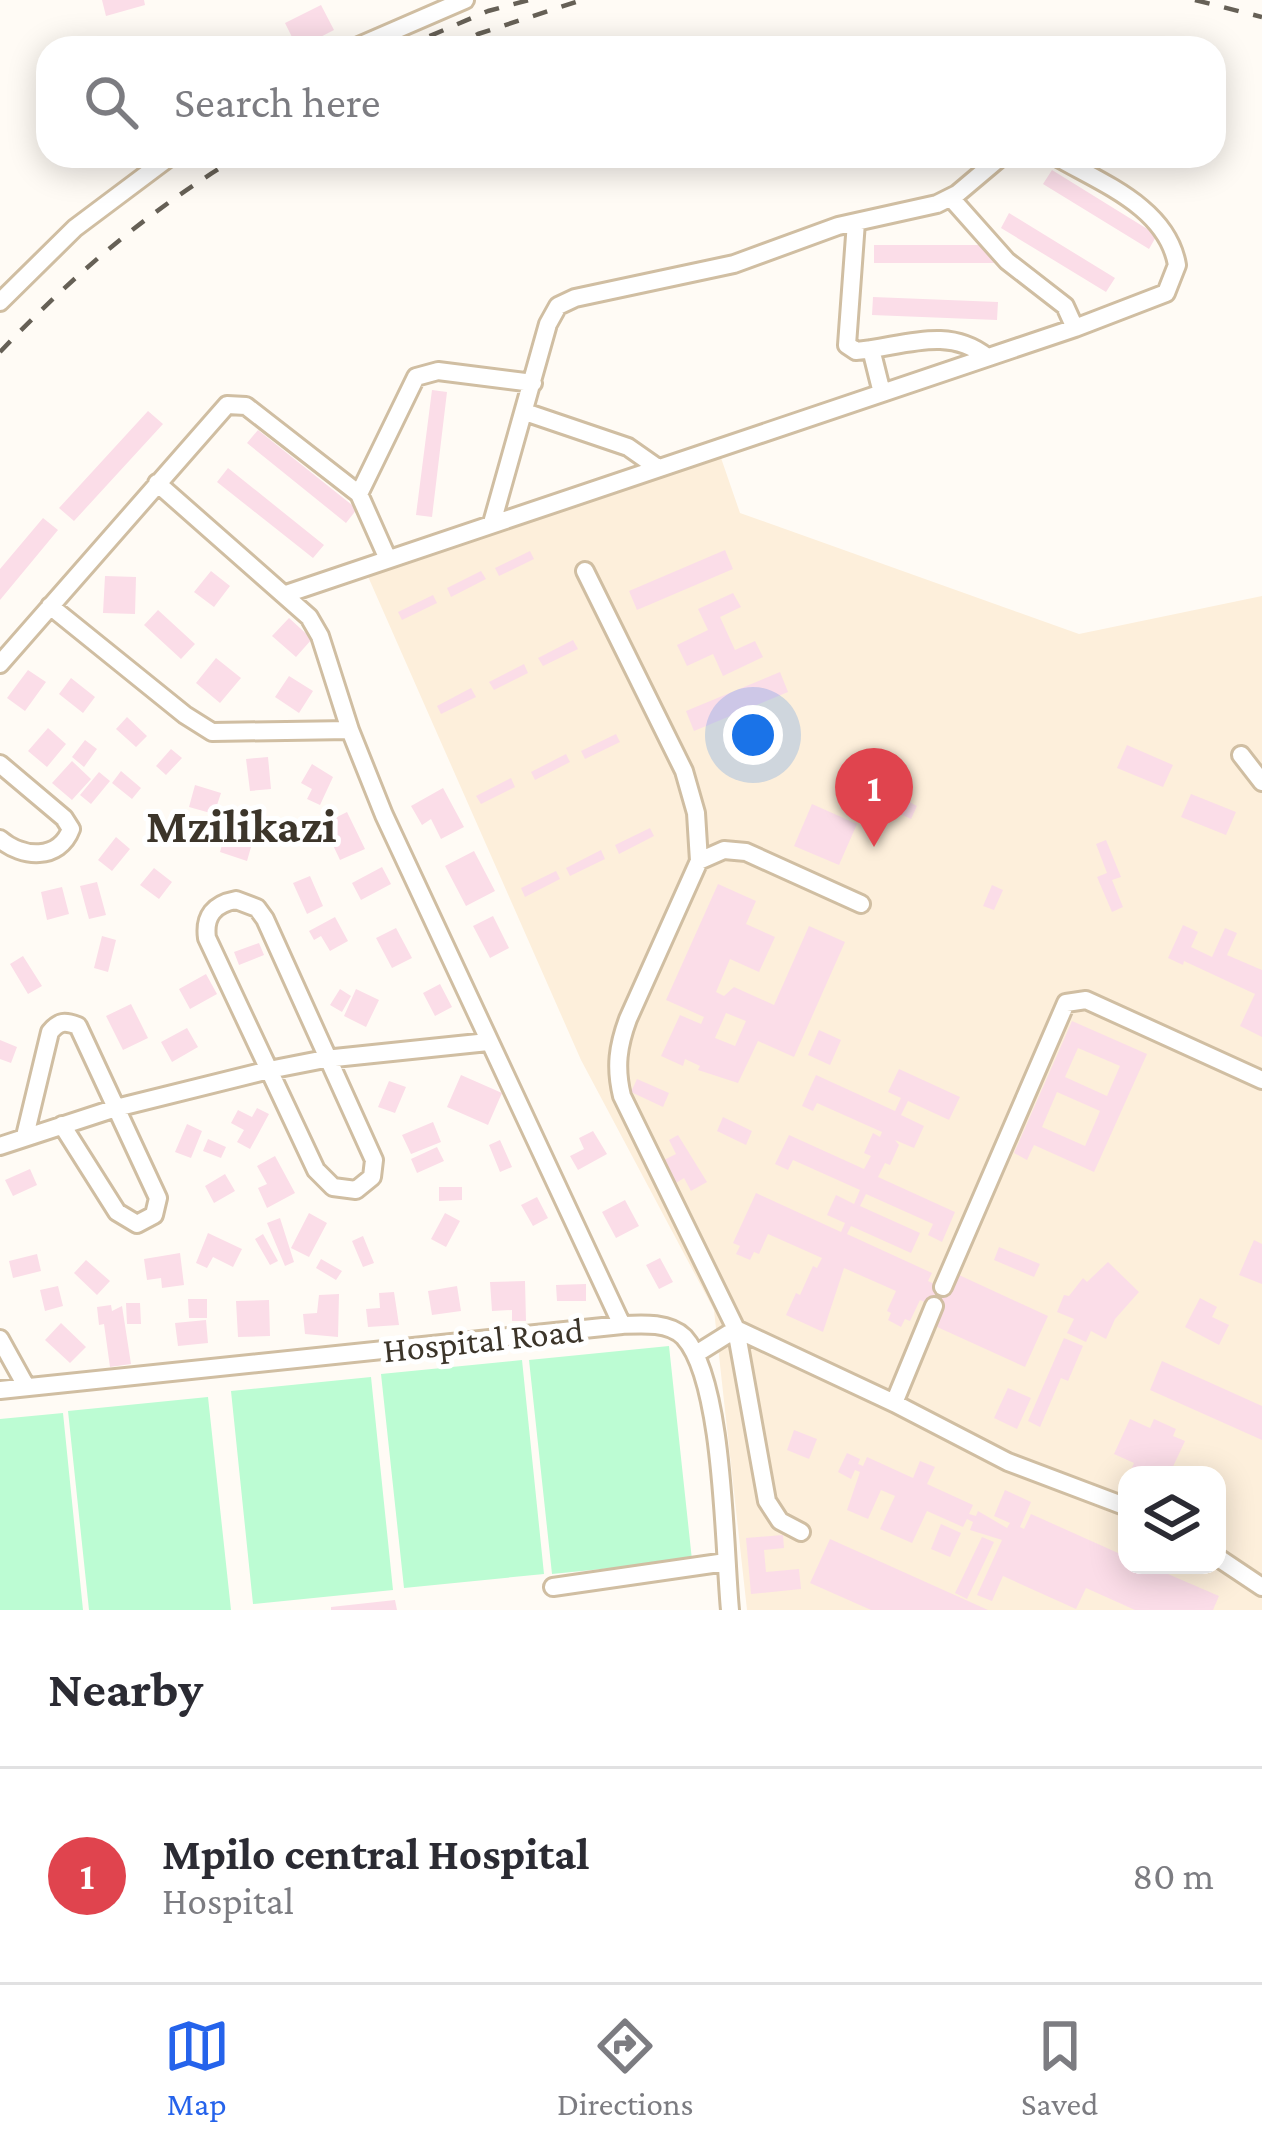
<!DOCTYPE html>
<html lang="en">
<head>
<meta charset="utf-8">
<style>
	:root { --surface:#fff; --page:#f2f2f3; --text:#2b2b33; --muted:#7c7c81; --line:#e1e1e2; --accent:#2563eb }
	body { margin:0; font-family:"Crimson Pro",serif; background:var(--page); color:var(--text) }
	.controls { position:absolute; right:36px; bottom:36px; display:grid; overflow:hidden; border-radius:24px; box-shadow:0 6px 30px #0003 }
	.controls button { width:108px; height:108px; display:grid; place-items:center; padding:0; border:0; border-bottom:3px solid var(--line); background:var(--surface); color:var(--text); font:60px sans-serif }
	.you { position:absolute; left:753px; top:735px; width:42px; height:42px; margin:-30px; border:9px solid #fff; border-radius:50%; background:#1a73e8; box-shadow:0 0 0 18px #1a73e833 }
	.badge { display:grid; place-items:center; width:78px; height:78px; border-radius:50%; background:var(--accent); color:#fff; font-size:39px; font-weight:700 }
	.pin { position:absolute; translate:-50% -99px; filter:drop-shadow(0 3px 6px #0008) }
	.pin::after { content:''; position:absolute; top:63px; width:42px; height:36px; background:inherit; clip-path:polygon(0 0,100% 0,50% 100%) }
	.list { margin:0; padding:0; list-style:none }
	h2 { display:flex; justify-content:space-between; align-items:center; height:156px; margin:0; padding:0 48px; font-size:51px }
	h2 small { font-size:39px; font-weight:400; color:var(--muted) }
	.list li { display:grid; grid-template-columns:78px 1fr auto; gap:36px; align-items:center; box-sizing:border-box; height:216px; padding:0 48px; border-top:3px solid var(--line) }
	.list b { display:block; font-size:45px; white-space:nowrap }
	.list p { margin:0; font-size:39px; white-space:nowrap; color:var(--muted) }
	.list em { font-size:39px; font-style:normal; color:var(--muted) }
	.icon { flex:none; width:66px; height:66px; fill:none; stroke:currentColor; stroke-width:2; stroke-linecap:round; stroke-linejoin:round }
	.map { position:relative; flex:none; width:1262px; height:1610px; overflow:hidden }
	.search { position:absolute; background:var(--surface); box-shadow:0 6px 30px #0003; left:36px; right:36px; top:36px; height:132px; display:flex; align-items:center; gap:30px; box-sizing:border-box; padding:0 42px; border-radius:36px; color:var(--muted); font-size:45px }
	.sheet { height:372px; background:var(--surface) }
	nav { display:flex; justify-content:space-around; align-items:center; box-sizing:border-box; height:168px; border-top:3px solid var(--line); background:var(--surface); font-size:33px; color:var(--muted) }
	nav a { display:grid; justify-items:center; gap:6px }
	nav .on { color:var(--accent) }
	.map>svg:first-child { display:block }
	.built { fill:#fdefdb; fill-rule:evenodd }
	.green { fill:#bcfcd3 }
	.building { fill:#fbdde8; fill-rule:evenodd }
	.lines { fill:none; stroke-linecap:round; stroke-linejoin:round }
	.minor-casing { stroke:#d0bea2; stroke-width:22 }
	.minor { stroke:#fff; stroke-width:16 }
	.rail { stroke:#666056; stroke-width:4.5; stroke-dasharray:15 15; stroke-linecap:butt }
	.labels { text-anchor:middle; stroke-width:10; stroke-linejoin:round; paint-order:stroke }
	.street-label { font-size:36px; fill:#3c352a; stroke:#fff }
	.district-label { font-size:48px; font-weight:bold; fill:#3c352a; stroke:#fff }
</style>
</head>
<body>
<div class="map">
<svg width="1262" height="1610" viewBox="0 0 1262 1610">
	<rect width="100%" height="100%" fill="#fffbf5"/>
	<path class="built" d="M720 455 740 513 1079 634 1262 596V1610H747L714 1310 581 1060 366 572ZM1127 1475H1217V1565H1127Z"/>
	<path class="green" d="M669 1346 692 1560 552 1574 529 1360Z
		M522 1360 544 1574 404 1588 381 1374Z
		M371 1377 393 1590 253 1604 231 1391Z
		M208 1397 231 1610H89L68 1411Z
		M63 1413 83 1610H0V1419Z"/>
	<path class="building" d="M102 0H144L145 5 106 16Z
		M321 5 334 30 299 48H289L285 40 292 37 285 23Z
		M1052 170 1157 235 1149 249 1043 184Z
		M1009 213 1115 278 1106 292 1001 228Z
		M874 245H1000L1001 263H874Z
		M873 297 998 302 997 320 872 315Z
		M432 390 447 392 432 517 416 515Z
		M148 411 163 424 74 521 59 508Z
		M258 430 357 509 346 523 247 443Z
		M228 468 324 545 313 558 217 482Z
		M43 518 58 530 0 600V569Z
		M725 550 733 569 637 610 629 591Z
		M530 551 534 559 499 576 495 568Z
		M211 571 230 586 214 607 194 592Z
		M481 571 486 579 451 597 447 588Z
		M105 576 136 577 135 614 103 613Z
		M733 593 741 607 720 617 735 650 755 641 763 657 723 676 713 654 687 666 677 645 708 630 698 609Z
		M433 595 437 603 402 620 398 612Z
		M158 610 195 644 181 659 144 625Z
		M289 618 312 639 296 657 272 636Z
		M573 640 578 649 543 666 538 658Z
		M216 658 241 678 220 703 196 683Z
		M524 664 528 673 494 690 489 682Z
		M28 670 46 682 25 711 7 698Z
		M780 672 788 692 694 731 686 711Z
		M289 676 313 691 299 713 275 697Z
		M71 678 95 697 83 713 59 694Z
		M471 688 476 697 441 714 437 706Z
		M127 717 147 736 136 747 116 729Z
		M48 728 66 744 47 767 28 751Z
		M616 734 620 742 585 759 581 751Z
		M85 740 97 749 84 767 72 757Z
		M1127 745 1173 765 1163 787 1117 768Z
		M171 749 182 758 166 775 156 766Z
		M566 754 570 762 535 780 531 772Z
		M268 757 271 789 250 791 246 759Z
		M72 761 91 779 72 800 52 783Z
		M312 764 333 777 320 805 307 799 312 789 301 783Z
		M121 771 141 788 132 799 112 783Z
		M99 772 110 781 91 804 80 795Z
		M511 778 515 787 481 804 476 796Z
		M195 785 221 793 214 814 189 807Z
		M443 788 464 827 441 839 431 819 422 825 411 806Z
		M1191 794 1236 812 1226 835 1181 817Z
		M902 798 917 806 911 819 896 812Z
		M812 804 857 824 839 865 794 846Z
		M347 812 365 849 340 860 323 824Z
		M650 828 654 836 619 854 615 845Z
		M116 837 130 849 112 871 98 860Z
		M224 838 251 847 247 861 220 852Z
		M1106 840 1121 877 1112 880 1123 907 1112 912 1097 877 1107 873 1096 844Z
		M601 850 605 859 570 876 566 868Z
		M474 851 495 891 466 906 445 866Z
		M382 867 391 884 361 900 352 883Z
		M154 868 172 882 159 899 140 885Z
		M556 871 560 879 525 897 521 888Z
		M310 876 323 906 307 914 293 883Z
		M97 882 106 915 89 919 80 886Z
		M718 884 756 901 746 924 775 937 759 972 730 959 716 992 724 996 734 987 774 1005 809 926 845 942 794 1057 758 1041 738 1083 698 1070 700 1066 685 1059 683 1066 661 1056 680 1015 701 1024 704 1017 666 1000ZM726 1013 746 1021 735 1046 715 1038Z
		M992 885 1003 890 994 910 983 906Z
		M62 887 69 914 47 920 41 892Z
		M493 916 509 948 490 958 473 926Z
		M335 917 348 941 330 951 321 936 314 940 309 931Z
		M1183 925 1198 932 1191 947 1212 957 1225 928 1237 933 1227 955 1262 970V1037L1240 1026 1255 994 1184 961 1183 965 1168 958Z
		M396 928 412 958 392 968 376 938Z
		M102 936 116 940 108 972 94 968Z
		M259 943 264 955 239 965 234 952Z
		M23 956 42 986 28 994 10 964Z
		M206 974 217 994 190 1009 179 989Z
		M440 984 452 1007 435 1016 423 993Z
		M340 989 351 996 342 1012 330 1005Z
		M356 989 379 1000 366 1027 344 1016Z
		M131 1004 148 1038 123 1050 106 1016Z
		M1072 1021 1147 1054 1094 1172 1034 1145 1027 1160 1014 1153ZM1078 1048 1120 1066 1107 1096 1065 1077ZM1057 1092 1100 1111 1085 1146 1042 1127Z
		M187 1028 198 1047 172 1062 161 1042Z
		M819 1030 841 1040 830 1065 808 1055Z
		M0 1040 17 1047 11 1063 0 1059Z
		M899 1069 960 1097 949 1120 908 1101 901 1115 924 1126 914 1148 895 1140 899 1145 890 1165 885 1163 878 1177 955 1212 942 1242 928 1235 933 1224 866 1194 860 1206 920 1233 911 1253 851 1226 847 1234 932 1273 928 1281 951 1292 959 1275 1048 1316 1025 1367 935 1326 943 1311 920 1300 910 1321 905 1319 901 1327 888 1320 891 1313 887 1311 896 1291 844 1268 823 1332 786 1315 796 1293 800 1295 813 1266 817 1268 822 1258 768 1234 759 1254 754 1252 750 1260 736 1254 740 1246 733 1243 756 1193 841 1232 845 1223 827 1215 836 1195 854 1204 860 1190 793 1160 788 1170 775 1164 789 1135 864 1169 871 1156 864 1153 873 1133 880 1137 882 1132 817 1103 813 1111 802 1106 816 1075 895 1111 901 1098 888 1092Z
		M461 1075 502 1093 488 1125 447 1107Z
		M637 1079 669 1093 663 1107 631 1092Z
		M389 1081 406 1087 395 1113 378 1107Z
		M257 1108 269 1114 250 1149 237 1142 244 1130 231 1123 238 1110 252 1117Z
		M723 1117 752 1131 746 1145 717 1131Z
		M433 1122 441 1142 411 1154 402 1135Z
		M187 1124 202 1131 191 1158 175 1152Z
		M593 1131 607 1154 578 1170 570 1156 584 1149 579 1138Z
		M678 1135 707 1182 691 1191 684 1178 676 1183 664 1160 676 1154 669 1140Z
		M208 1139 226 1147 221 1158 203 1151Z
		M500 1140 512 1167 500 1172 489 1145Z
		M437 1147 444 1161 417 1173 411 1159Z
		M275 1156 295 1193 267 1208 258 1188 267 1184 257 1166Z
		M30 1169 37 1185 13 1196 5 1180Z
		M225 1174 235 1191 214 1203 205 1186Z
		M439 1187H462V1200L439 1201Z
		M537 1197 548 1218 533 1226 521 1205Z
		M625 1200 639 1226 616 1238 602 1212Z
		M309 1213 327 1223 309 1257 291 1248Z
		M445 1213 460 1221 446 1247 431 1239Z
		M280 1218 294 1262 285 1266 267 1223Z
		M208 1233 242 1249 233 1267 213 1257 207 1268 196 1263Z
		M263 1234 278 1261 270 1265 255 1239Z
		M363 1236 374 1263 363 1267 352 1241Z
		M1254 1240 1262 1244V1284L1239 1275Z
		M999 1247 1040 1264 1034 1277 994 1260Z
		M180 1253 184 1285 162 1288 161 1278 147 1280 144 1259Z
		M37 1254 41 1271 13 1278 9 1261Z
		M660 1258 673 1282 659 1289 646 1265Z
		M321 1259 342 1271 336 1280 316 1268Z
		M86 1260 110 1281 97 1295 74 1273Z
		M1108 1262 1139 1292 1115 1319 1106 1339 1091 1331 1086 1342 1067 1333 1074 1319 1057 1312 1064 1295 1069 1296 1083 1278 1087 1282Z
		M525 1281 526 1321H512V1310L492 1311 490 1282Z
		M586 1284V1301H557L556 1285Z
		M58 1286 63 1306 45 1311 40 1290Z
		M457 1286 461 1311 432 1315 428 1291Z
		M394 1292 399 1325 368 1327 366 1309 380 1308 379 1293Z
		M339 1294 338 1337 305 1334 303 1314 317 1313 319 1295Z
		M1200 1298 1217 1307 1212 1317 1229 1325 1219 1345 1185 1327Z
		M188 1299H207V1318H189Z
		M269 1300 270 1336 238 1337 236 1301Z
		M126 1303H140L141 1324H127Z
		M111 1305 112 1311 122 1306 131 1364 110 1367 104 1324 99 1325 97 1307Z
		M206 1320 208 1343 178 1346 175 1323Z
		M61 1323 86 1347 70 1363 45 1340Z
		M1064 1338 1083 1346 1068 1381 1061 1378 1040 1427 1028 1421Z
		M1162 1361 1262 1406V1440L1150 1390Z
		M1008 1388 1031 1398 1017 1429 994 1418Z
		M1130 1419 1150 1428 1154 1419 1176 1429 1173 1436 1185 1441 1169 1475H1129L1134 1463 1114 1454Z
		M794 1430 817 1439 809 1459 787 1450Z
		M847 1453 860 1459 858 1464 863 1466 867 1457 913 1478 920 1461 935 1467 927 1484 973 1505 969 1514 976 1516 978 1511 1007 1528 1010 1523 994 1516 1005 1490 1031 1502 1020 1527 1024 1529 1031 1514 1127 1557V1565H1147L1219 1596 1213 1610H1135L1086 1588 1076 1609 1003 1576 992 1601 977 1595 1002 1540 970 1530 973 1522 967 1519 963 1527 927 1511 912 1543 880 1529 895 1496 881 1490 868 1519 847 1510 860 1472 855 1470 851 1479 838 1472Z
		M941 1524 961 1533 950 1557 931 1549Z
		M783 1535 784 1548 764 1550 766 1572 799 1569 801 1589 751 1594 746 1538Z
		M982 1537 994 1542 967 1599 955 1593Z
		M830 1539 988 1610H871L810 1583Z
		M395 1600 397 1610H331V1607Z"/>
	<g class="lines">
		<g class="minor-casing">
			<path id="minor" d="M354 48 465 0
				M951 198 1007 261 1065 306 1075 328
				M856 222 847 345 856 351C902 347 947 325 987 357
				M0 302 75 228 171 156
				M871 349 882 393
				M525 412 628 447 658 468
				M157 483 309 617 320 636 350 730 384 815 622 1325
				M359 494 416 377 438 371 533 383
				M492 523 548 324 558 306 575 298 734 264 838 226 937 204 957 194 1002 156
				M585 571 684 771 696 813 699 861 628 1019C618 1046 615 1067 622 1096L736 1329 767 1501 780 1521 801 1532
				M286 594 1075 328 1166 293 1177 265C1167 207 1101 183 1055 156
				M50 606 185 715 212 732 350 730
				M0 664 227 405 246 406 359 494 387 557
				M1241 755 1262 782
				M0 764 64 818 71 829C59 861 22 858 0 839
				M699 861 724 850 746 852 861 904
				M236 900 257 908 265 919 374 1160 372 1177 356 1190 333 1187 316 1170 207 938C204 916 214 904 236 900Z
				M25 1136 50 1032C59 1021 65 1021 78 1026L158 1198 154 1215 137 1224 117 1212 62 1125
				M0 1146 116 1108 269 1070 325 1059 488 1042
				M943 1287 1066 1003 1086 1000 1262 1080
				M0 1339 26 1386
				M696 1354 736 1329 894 1403 1008 1462 1127 1507
				M0 1390 622 1325C642 1324 669 1322 684 1337 724 1381 724 1548 730 1610
				M894 1403 934 1306
				M1217 1557 1262 1587
				M553 1587 726 1562"/>
		</g>
		<use href="#minor" class="minor"/>
		<path class="rail" d="M1195 0 1262 17
			M402 48 488 11 529 0
			M449 48 478 34 582 0
			M0 352C72 276 150 209 240 156"/>
	</g>
	<g class="labels">
		<g class="street-label">
			<text transform="translate(483 1339) rotate(-6)" y="13">Hospital Road</text>
		</g>
		<g class="district-label">
			<text x="241" y="842">Mzilikazi</text>
		</g>
	</g>
</svg>
<div class="controls">
<button><svg class="icon" aria-label="layers" viewBox="0 0 24 24"><path d="M12 4l9 5-9 5-9-5zM3 14l9 5 9-5"/></svg></button>
</div>
<div class="you"></div>
<div class="pin badge" style="left:874px;top:847px;background:#e0444e">1</div>
<div class="search"><svg class="icon" aria-label="search" viewBox="0 0 24 24"><circle cx="10" cy="10" r="6"/><path d="M15 15l6 6"/></svg>Search here</div>
</div>
<section class="sheet">
<h2>Nearby<small></small></h2>
<ul class="list">
<li><span class="badge" style="background:#e0444e">1</span><div><b>Mpilo central Hospital</b><p>Hospital</p></div><em>80 m</em></li>
</ul>
</section>
<nav>
<a class="on"><svg class="icon" aria-label="map" viewBox="0 0 24 24"><path d="M3 6l6-2 6 2 6-2v14l-6 2-6-2-6 2zM9 4v14M15 6v14"/></svg>Map</a>
<a><svg class="icon" aria-label="directions" viewBox="0 0 24 24"><path d="M12 3l9 9-9 9-9-9zM9 14v-3h6M13 9l2 2-2 2"/></svg>Directions</a>
<a><svg class="icon" aria-label="saved" viewBox="0 0 24 24"><path d="M7 4h10v16l-5-4-5 4z"/></svg>Saved</a>
</nav>
</body>
</html>
